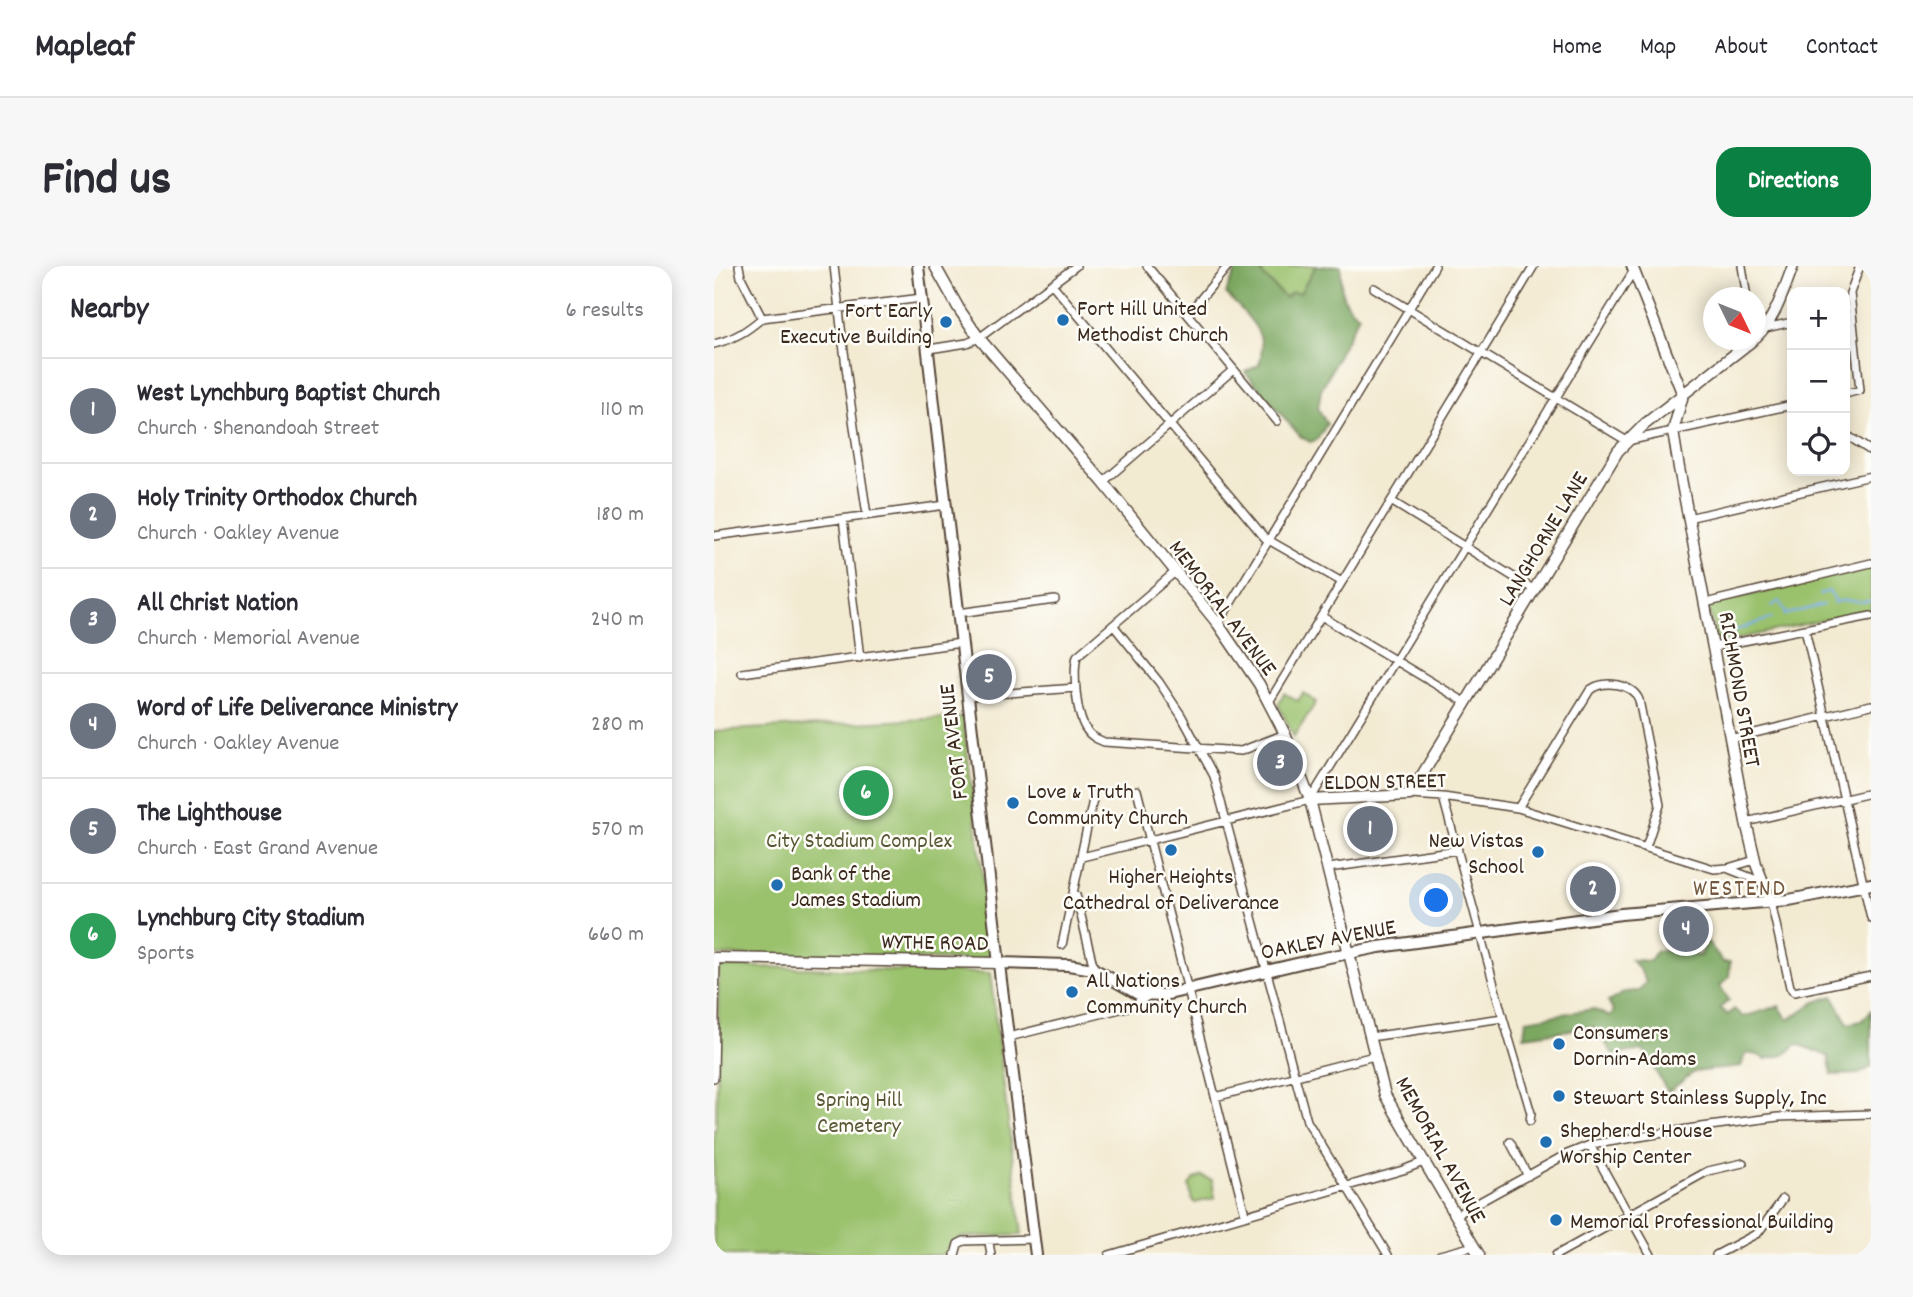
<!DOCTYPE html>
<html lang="en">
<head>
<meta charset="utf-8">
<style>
	:root { --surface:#fff; --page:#f7f7f7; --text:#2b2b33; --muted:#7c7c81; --line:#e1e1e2; --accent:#0b8043 }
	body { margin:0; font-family:Dekko,sans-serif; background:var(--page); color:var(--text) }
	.controls { position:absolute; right:21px; top:21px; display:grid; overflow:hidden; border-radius:14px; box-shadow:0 4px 18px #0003 }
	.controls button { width:63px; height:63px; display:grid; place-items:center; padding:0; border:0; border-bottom:2px solid var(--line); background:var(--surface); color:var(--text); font:35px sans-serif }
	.compass { position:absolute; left:989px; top:21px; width:63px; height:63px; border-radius:50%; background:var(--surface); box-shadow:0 4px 18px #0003; rotate:133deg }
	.you { position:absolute; left:723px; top:635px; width:24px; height:24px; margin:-18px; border:5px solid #fff; border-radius:50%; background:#1a73e8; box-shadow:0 0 0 10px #1a73e833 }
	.badge { display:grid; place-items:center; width:46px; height:46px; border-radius:50%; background:var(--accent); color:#fff; font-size:23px; font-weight:700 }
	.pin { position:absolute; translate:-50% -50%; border:4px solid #fff; box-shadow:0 2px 7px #0006 }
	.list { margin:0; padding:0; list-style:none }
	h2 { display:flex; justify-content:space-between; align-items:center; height:91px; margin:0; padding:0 28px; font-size:30px }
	h2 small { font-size:23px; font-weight:400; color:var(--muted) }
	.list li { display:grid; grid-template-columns:46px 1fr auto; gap:21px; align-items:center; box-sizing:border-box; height:105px; padding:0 28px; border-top:2px solid var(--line) }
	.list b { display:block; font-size:26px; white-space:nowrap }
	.list p { margin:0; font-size:23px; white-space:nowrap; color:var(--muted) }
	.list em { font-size:23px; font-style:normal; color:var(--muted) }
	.icon { flex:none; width:38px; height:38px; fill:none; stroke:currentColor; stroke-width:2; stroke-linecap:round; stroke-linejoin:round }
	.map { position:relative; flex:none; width:1157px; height:989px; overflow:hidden; border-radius:21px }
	header { display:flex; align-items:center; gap:42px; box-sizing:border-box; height:98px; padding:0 35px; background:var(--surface); border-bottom:2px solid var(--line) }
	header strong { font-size:33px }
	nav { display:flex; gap:38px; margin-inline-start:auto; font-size:24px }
	.intro { display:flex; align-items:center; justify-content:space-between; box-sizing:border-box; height:168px; padding:0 42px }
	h1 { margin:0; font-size:49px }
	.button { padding:18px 32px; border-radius:21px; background:var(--accent); color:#fff; font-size:24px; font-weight:700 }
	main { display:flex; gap:42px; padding:0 42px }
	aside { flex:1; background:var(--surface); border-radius:21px; box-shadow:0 4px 18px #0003 }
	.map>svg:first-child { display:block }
	.green { fill:#9ac16c; stroke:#6a7645; stroke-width:2 }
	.forest { fill:#7ba760; stroke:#5b683f; stroke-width:2 }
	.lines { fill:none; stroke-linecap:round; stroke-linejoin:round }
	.stream { stroke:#7eafe9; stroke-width:2 }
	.street-casing { stroke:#574739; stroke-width:10 }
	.secondary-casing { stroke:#574739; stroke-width:13 }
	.primary-casing { stroke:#574739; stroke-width:14 }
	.street { stroke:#fff; stroke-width:7 }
	.secondary { stroke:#fff; stroke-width:10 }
	.primary { stroke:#fff; stroke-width:10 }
	.poi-dot { fill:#1f6fb2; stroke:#fdfcf7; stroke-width:2.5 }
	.labels { text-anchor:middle; stroke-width:5; stroke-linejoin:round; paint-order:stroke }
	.poi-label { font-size:23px; fill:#3b2a1e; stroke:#fdfcf7; text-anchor:start }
	.street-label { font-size:23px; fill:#3b2a1e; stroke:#fdfcf7 }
	.park-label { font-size:23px; fill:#585735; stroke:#fdfcf7 }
	.neighbourhood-label { font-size:24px; letter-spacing:2px; fill:#745840; stroke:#fdfcf7 }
</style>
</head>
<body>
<header>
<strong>Mapleaf</strong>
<nav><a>Home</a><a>Map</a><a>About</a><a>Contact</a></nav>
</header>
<div class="intro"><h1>Find us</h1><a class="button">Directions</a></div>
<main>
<aside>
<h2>Nearby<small>6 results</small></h2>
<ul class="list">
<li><span class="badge" style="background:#6b7280">1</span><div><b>West Lynchburg Baptist Church</b><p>Church · Shenandoah Street</p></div><em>110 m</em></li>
<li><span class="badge" style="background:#6b7280">2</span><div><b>Holy Trinity Orthodox Church</b><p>Church · Oakley Avenue</p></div><em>180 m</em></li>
<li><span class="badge" style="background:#6b7280">3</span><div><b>All Christ Nation</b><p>Church · Memorial Avenue</p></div><em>240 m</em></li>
<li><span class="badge" style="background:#6b7280">4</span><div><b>Word of Life Deliverance Ministry</b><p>Church · Oakley Avenue</p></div><em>280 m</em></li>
<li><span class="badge" style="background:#6b7280">5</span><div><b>The Lighthouse</b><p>Church · East Grand Avenue</p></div><em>570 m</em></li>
<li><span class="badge" style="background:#2e9e5b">6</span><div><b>Lynchburg City Stadium</b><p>Sports</p></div><em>660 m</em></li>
</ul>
</aside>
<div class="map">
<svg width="1157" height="989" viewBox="0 0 1157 989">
	<rect width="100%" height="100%" fill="#fdfcf7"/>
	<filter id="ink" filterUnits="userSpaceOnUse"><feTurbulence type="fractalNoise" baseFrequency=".0143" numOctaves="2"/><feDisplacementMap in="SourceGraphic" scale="14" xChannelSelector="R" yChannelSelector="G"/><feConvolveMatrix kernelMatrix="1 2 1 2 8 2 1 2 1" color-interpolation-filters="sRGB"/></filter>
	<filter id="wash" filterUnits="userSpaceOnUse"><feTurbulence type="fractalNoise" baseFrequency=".00686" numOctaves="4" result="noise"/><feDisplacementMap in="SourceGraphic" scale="28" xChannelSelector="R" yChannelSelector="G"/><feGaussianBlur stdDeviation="1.57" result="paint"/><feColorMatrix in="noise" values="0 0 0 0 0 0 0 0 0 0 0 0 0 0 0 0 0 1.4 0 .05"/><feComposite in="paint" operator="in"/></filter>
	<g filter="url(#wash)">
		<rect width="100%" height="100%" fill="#f3ead2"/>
		<path class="green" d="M548 0H602L586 28 571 32 548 8Z
			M1157 300V344L1003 377 994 339Z
			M570 427 584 435 589 427 602 436 580 471 564 438Z
			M249 451 278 684 274 690 266 694 0 689V465Z
			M5 700 276 707 308 969 248 971 237 977 235 989H0V864L2 863Z
			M488 910 498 914 501 932 481 937 478 934 475 919 480 913Z"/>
		<path class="forest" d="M524 0H548V8L571 32 578 26 586 27 602 0H627C627 21 625 37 645 49L607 124 604 143 613 158 603 174 596 176 586 170 531 106 545 99C556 65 533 51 512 27Z
			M993 675 1009 696H1016L1015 711 1006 720 1015 734 1006 742 1014 749 1020 743 1029 751 1065 740 1074 754 1101 736 1119 730 1134 758 1147 755 1157 745V801L1145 808 1118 809 1114 790 1083 778 1070 789 1051 793 1044 789 1032 787 1027 800 980 806 954 826 929 784 900 789 879 761 810 770 812 754 879 743 896 751 900 745 894 736 911 726 925 725 932 716 926 704 917 694 936 695 942 685 961 684 986 690Z"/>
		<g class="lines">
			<path class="stream" d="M1106 328 1115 325 1122 335
				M1119 337C1135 331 1142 338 1157 335
				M1058 340 1065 335 1073 348
				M1070 349 1109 339
				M1011 368 1058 352"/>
		</g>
	</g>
	<g filter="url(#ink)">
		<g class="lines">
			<g class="street-casing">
				<path id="street" d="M25 0 27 11 48 52
					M120 0C129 83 140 166 153 249
					M433 0 563 155
					M1028 0 1033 32
					M338 18 551 272 628 316
					M660 22 913 175 1078 139
					M474 48 514 0
					M1052 62 1078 56
					M0 78C20 73 33 65 48 52L208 32
					M215 83 253 77 265 72 362 0
					M1131 128 1146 124 1136 27 1146 0
					M1131 168 1157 185
					M389 216 519 104
					M677 235 819 323
					M974 252 1157 210
					M129 253 146 392
					M0 270 232 239
					M461 306 363 390C359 406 362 449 372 463 376 470 383 473 390 476L527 485 571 468
					M991 337 1157 297
					M244 347 341 334
					M607 350 751 436
					M504 358 721 0
					M399 359 445 416 467 449 500 510 593 855 674 989
					M1091 363 1157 652
					M999 381 1157 350
					M28 407 247 377
					M254 430 362 422
					M555 436 820 0
					M1016 473 1157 439
					M423 524 531 948
					M696 529 729 531 804 542 1000 603 1014 602 1041 594
					M729 531 789 752 817 847 816 855
					M804 542 876 424C890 413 919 418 925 434L946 539 932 581
					M1032 556 1157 527
					M368 591 596 534 920 4
					M614 602 744 584
					M1015 603 1048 616
					M362 629 380 703
					M1057 636 1076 721 1080 726 1157 710
					M348 679 380 529
					M295 771 418 740 434 730
					M656 771 789 752
					M0 812 2 692
					M501 831 660 790
					M796 876 814 910
					M876 879 937 989
					M742 949 851 889 876 879 980 862 1064 851 1157 848
					M275 976 277 989
					M241 989 244 978 250 975 320 973
					M395 989 689 904 712 895
					M726 989 760 980
					M842 989 994 905 1029 897
					M1002 989 1044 967 1069 933"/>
			</g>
			<g class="secondary-casing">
				<path id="secondary" d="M221 0 245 43 265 72 389 216 504 358 545 418 571 468 596 534 671 829 765 989
					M918 0 969 129
					M1042 71C1062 52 1069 26 1079 0
					M969 129 959 165 965 202 1032 556 1042 598 1057 636
					M596 534 696 529 904 185 931 158 1039 74
					M0 692 286 697"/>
			</g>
			<g class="primary-casing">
				<path id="primary" d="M204 0 287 715 322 989
					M286 697 354 699 380 703 424 728 450 729 595 695 665 681 907 648 1075 634 1157 618"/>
			</g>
			<use href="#street" class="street"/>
			<use href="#secondary" class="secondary"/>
			<use href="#primary" class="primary"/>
		</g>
	</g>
	<g class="poi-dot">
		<circle cx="349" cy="54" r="7"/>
		<circle cx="232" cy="56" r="7"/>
		<circle cx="299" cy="537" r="7"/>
		<circle cx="457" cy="584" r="7"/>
		<circle cx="824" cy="586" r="7"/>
		<circle cx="63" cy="619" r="7"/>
		<circle cx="358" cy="726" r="7"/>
		<circle cx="845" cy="778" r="7"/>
		<circle cx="845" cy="830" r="7"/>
		<circle cx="832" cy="876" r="7"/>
		<circle cx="842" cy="954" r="7"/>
	</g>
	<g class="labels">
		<g class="poi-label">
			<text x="363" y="49">Fort Hill United<tspan x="363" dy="26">Methodist Church</tspan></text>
			<text x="218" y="51" text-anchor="end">Fort Early<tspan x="218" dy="26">Executive Building</tspan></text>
			<text x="313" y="532">Love &amp; Truth<tspan x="313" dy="26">Community Church</tspan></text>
			<text x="810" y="581" text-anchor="end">New Vistas<tspan x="810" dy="26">School</tspan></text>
			<text x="77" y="614">Bank of the<tspan x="77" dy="26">James Stadium</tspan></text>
			<text x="457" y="617" text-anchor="middle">Higher Heights<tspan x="457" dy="26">Cathedral of Deliverance</tspan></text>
			<text x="372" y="721">All Nations<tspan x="372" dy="26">Community Church</tspan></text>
			<text x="859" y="773">Consumers<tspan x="859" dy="26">Dornin-Adams</tspan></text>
			<text x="859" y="838">Stewart Stainless Supply, Inc</text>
			<text x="846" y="871">Shepherd's House<tspan x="846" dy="26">Worship Center</tspan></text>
			<text x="856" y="962">Memorial Professional Building</text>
		</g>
		<g class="street-label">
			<text transform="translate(828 272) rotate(-59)" y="8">LANGHORNE LANE</text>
			<text transform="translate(510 341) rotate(53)" y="8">MEMORIAL AVENUE</text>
			<text transform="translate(1027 423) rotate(80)" y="8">RICHMOND STREET</text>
			<text transform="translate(238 476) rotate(-97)" y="8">FORT AVENUE</text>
			<text transform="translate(671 514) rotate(-1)" y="8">ELDON STREET</text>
			<text transform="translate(614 672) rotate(-11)" y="8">OAKLEY AVENUE</text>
			<text transform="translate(221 675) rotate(1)" y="8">WYTHE ROAD</text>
			<text transform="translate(728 883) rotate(61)" y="8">MEMORIAL AVENUE</text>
		</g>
		<g class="park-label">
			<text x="145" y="581">City Stadium Complex</text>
			<text x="145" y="840">Spring Hill<tspan x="145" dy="26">Cemetery</tspan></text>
		</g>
		<g class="neighbourhood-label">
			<text x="1026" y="629">WESTEND</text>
		</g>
	</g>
</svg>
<div class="controls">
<button>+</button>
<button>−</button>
<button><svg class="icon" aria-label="locate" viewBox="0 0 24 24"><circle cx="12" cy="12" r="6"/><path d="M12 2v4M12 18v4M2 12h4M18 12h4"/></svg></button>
</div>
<svg class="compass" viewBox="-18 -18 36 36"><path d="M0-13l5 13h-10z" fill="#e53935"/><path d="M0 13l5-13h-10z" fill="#7c7c81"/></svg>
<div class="you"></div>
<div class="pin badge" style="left:656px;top:563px;background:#6b7280">1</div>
<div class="pin badge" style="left:879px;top:623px;background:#6b7280">2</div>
<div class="pin badge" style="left:566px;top:497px;background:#6b7280">3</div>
<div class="pin badge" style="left:972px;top:663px;background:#6b7280">4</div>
<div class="pin badge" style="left:275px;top:411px;background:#6b7280">5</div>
<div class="pin badge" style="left:152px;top:527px;background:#2e9e5b">6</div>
</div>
</main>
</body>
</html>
